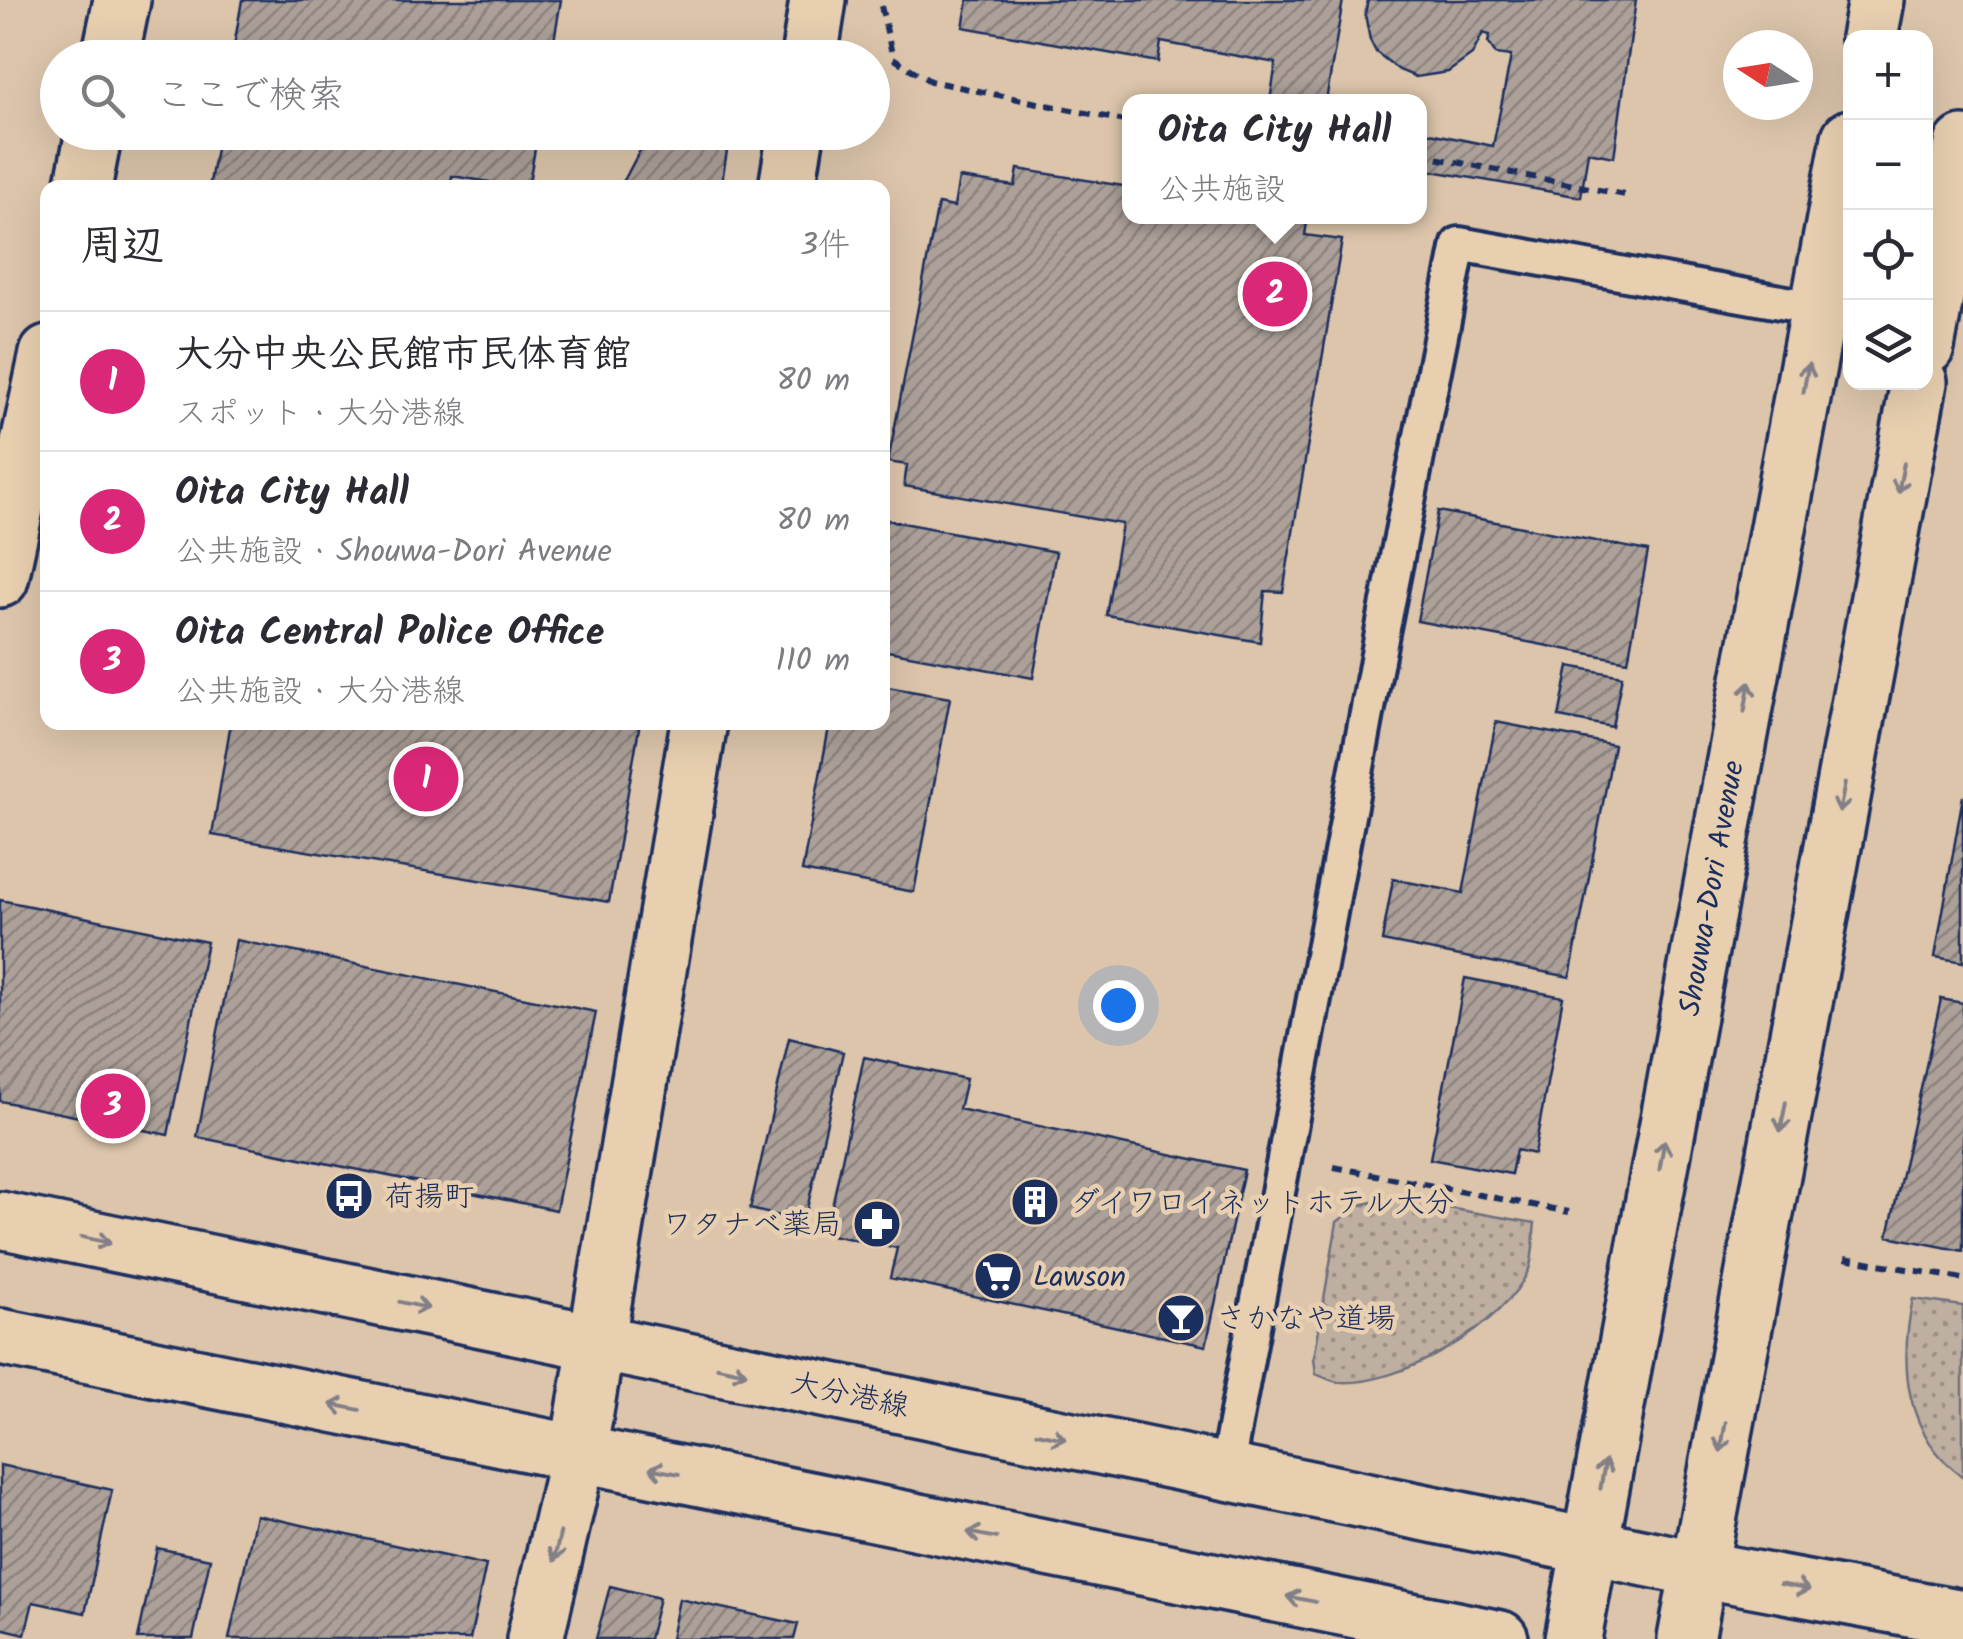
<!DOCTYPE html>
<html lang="ja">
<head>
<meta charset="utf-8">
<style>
	:root { --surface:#fff; --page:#f2f2f3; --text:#2b2b33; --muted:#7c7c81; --line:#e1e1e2; --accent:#db2777 }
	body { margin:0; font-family:Kalam,"Klee One",sans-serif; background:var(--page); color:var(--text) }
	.controls { position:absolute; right:30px; top:30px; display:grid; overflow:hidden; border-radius:20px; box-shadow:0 10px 40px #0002 }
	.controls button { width:90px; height:90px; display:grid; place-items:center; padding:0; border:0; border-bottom:2px solid var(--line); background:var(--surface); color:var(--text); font:50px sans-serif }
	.compass { position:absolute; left:1723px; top:30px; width:90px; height:90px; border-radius:50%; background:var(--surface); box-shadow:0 10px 40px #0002; rotate:282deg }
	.you { position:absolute; left:1118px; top:1005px; width:35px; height:35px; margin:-25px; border:8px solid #fff; border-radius:50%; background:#1a73e8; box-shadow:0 0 0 15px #1a73e833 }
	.badge { display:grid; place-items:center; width:65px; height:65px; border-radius:50%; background:var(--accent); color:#fff; font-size:32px; font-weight:700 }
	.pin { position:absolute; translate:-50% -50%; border:5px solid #fff; box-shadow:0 2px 10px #0006 }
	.popup { position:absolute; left:1122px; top:94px; width:305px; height:130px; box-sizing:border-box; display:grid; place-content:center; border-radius:20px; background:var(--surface); filter:drop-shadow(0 2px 8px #0005); font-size:32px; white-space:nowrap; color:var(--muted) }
	.popup b { font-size:38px; color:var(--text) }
	.popup::after { content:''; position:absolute; left:50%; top:100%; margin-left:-20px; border:20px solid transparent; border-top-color:var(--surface) }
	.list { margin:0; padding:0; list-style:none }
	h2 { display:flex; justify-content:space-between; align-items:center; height:130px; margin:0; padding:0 40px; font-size:42px }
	h2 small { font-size:32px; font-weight:400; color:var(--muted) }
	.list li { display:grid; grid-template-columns:65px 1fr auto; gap:30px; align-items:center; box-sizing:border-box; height:140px; padding:0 40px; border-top:2px solid var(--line) }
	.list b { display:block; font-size:38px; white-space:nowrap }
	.list p { margin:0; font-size:32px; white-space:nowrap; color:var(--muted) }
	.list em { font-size:32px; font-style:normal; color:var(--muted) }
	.icon { flex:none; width:55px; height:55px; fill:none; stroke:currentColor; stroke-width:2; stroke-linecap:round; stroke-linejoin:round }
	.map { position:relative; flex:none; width:1963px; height:1639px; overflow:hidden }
	.search { position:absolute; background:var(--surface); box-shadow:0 10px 40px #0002; left:40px; top:40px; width:850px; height:110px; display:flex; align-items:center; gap:25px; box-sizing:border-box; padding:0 35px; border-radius:55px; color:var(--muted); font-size:38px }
	.panel { position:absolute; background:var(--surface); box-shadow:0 10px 40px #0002; left:40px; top:180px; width:850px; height:550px; border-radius:20px }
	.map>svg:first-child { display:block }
	.grass { fill:url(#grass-dots); stroke:#6d6f7f; stroke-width:2.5 }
	.building { fill:url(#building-hatch); stroke:#1b2f5e; stroke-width:2.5 }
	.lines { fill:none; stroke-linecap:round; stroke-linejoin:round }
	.lane-casing { stroke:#1b2f5e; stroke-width:40 }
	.street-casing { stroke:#1b2f5e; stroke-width:62 }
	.secondary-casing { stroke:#1b2f5e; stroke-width:62 }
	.highway-casing { stroke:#1b2f5e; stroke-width:62 }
	.path { stroke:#1b2f5e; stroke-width:6; stroke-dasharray:10 8; stroke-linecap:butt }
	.lane { stroke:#e8cfb0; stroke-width:32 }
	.street { stroke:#e8cfb0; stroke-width:55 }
	.secondary { stroke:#e8cfb0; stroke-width:55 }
	.highway { stroke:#e8cfb0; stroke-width:55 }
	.oneway { stroke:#827f87 }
	.labels { text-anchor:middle; stroke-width:9; stroke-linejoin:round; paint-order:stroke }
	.street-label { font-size:30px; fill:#1b2f5e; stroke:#e8cfb0 }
	.poi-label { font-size:30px; fill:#1b2f5e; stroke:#e8cfb0; text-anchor:start }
</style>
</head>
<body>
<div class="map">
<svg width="1963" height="1639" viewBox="0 0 1963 1639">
	<defs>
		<pattern id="grass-dots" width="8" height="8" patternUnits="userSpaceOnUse" patternTransform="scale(2.5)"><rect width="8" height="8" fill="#bfafa0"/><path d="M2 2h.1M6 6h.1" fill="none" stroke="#9a8f86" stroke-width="1.8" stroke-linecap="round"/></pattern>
		<pattern id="building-hatch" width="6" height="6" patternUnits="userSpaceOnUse" patternTransform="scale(2.5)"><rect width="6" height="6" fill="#aca098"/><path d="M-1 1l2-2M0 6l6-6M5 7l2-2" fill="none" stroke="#8b837f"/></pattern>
	</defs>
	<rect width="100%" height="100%" fill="#dcc5ab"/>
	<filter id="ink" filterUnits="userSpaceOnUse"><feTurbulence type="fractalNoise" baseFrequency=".01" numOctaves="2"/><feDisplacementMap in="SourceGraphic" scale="20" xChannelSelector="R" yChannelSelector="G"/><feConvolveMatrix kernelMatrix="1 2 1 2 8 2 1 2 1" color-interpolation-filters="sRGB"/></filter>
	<g filter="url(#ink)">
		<path class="grass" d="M1390 1198 1535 1223C1533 1237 1534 1256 1529 1269 1505 1325 1399 1387 1338 1382 1331 1381 1323 1377 1316 1374L1314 1358 1337 1222 1360 1205Z
			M1913 1299 1963 1306V1477C1904 1434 1899 1364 1913 1299Z"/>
		<path class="building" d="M242 0H561L551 58H232Z
			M968 0H1343L1326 101H1270L1276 63 1161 42 1158 62 963 27Z
			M1368 0H1636L1614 157 1588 152 1581 197 1420 169V131L1493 146 1511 56 1496 54 1488 42 1490 35 1483 33 1472 55 1448 72 1416 77 1399 70 1376 52 1370 40 1365 14Z
			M219 132H538L528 188 452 176 450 188H209Z
			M711 132H730L721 188H620L646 139Z
			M1018 169 1130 187V216H1308L1305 235 1342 240 1283 592 1265 591 1260 642 1106 615 1122 524 904 486 907 465 888 462 938 204 954 207 959 178 1015 186Z
			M1438 511 1648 551 1628 661 1417 621Z
			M882 519 1056 552 1033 678 882 650Z
			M1569 666 1622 676 1612 727 1559 717Z
			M882 686 950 698 914 892 802 871 830 722H882Z
			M231 722H640L609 902 212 835Z
			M1496 722 1614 745 1570 977 1382 941 1393 879 1463 893Z
			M1963 796V962L1935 957Z
			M0 900 207 942 168 1135 0 1101Z
			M236 940 596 1012 556 1210 197 1137Z
			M1465 978 1563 997 1534 1154 1516 1150 1511 1174 1430 1159Z
			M1941 999 1963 1003V1251L1888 1236Z
			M789 1038 843 1052 804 1222 750 1209Z
			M864 1057 966 1079 959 1109 1244 1170 1206 1346 890 1278 897 1248 826 1234Z
			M0 1465 112 1490 85 1613 33 1602 25 1634 0 1628Z
			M256 1515 486 1565 470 1639H229Z
			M157 1548 210 1559 193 1639H138Z
			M610 1586 659 1598 649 1639H596Z
			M679 1599 798 1624 794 1639H671Z"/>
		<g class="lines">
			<g class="lane-casing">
				<path id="lane" d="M1226 1472 1382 633 1459 244 1819 309"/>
			</g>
			<g class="street-casing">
				<path id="street" d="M809 58 818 0
					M787 188 796 132
					M535 1639 578 1454 699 722"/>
			</g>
			<g class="secondary-casing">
				<path id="secondary" d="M110 58 122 0
					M83 188 94 132
					M0 579 48 354
					M0 1220 1699 1569 1963 1618
					M0 1337 1500 1639"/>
			</g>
			<g class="highway-casing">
				<path id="highway" d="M1869 38 1876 0
					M1926 347 1963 144
					M1573 1639 1850 138
					M1686 1639 1919 382"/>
			</g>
			<path class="path" d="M881 6 893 58 930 81 1130 122
				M1420 155 1625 195
				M1334 1167 1569 1212
				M1845 1258 1963 1279"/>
			<use href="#lane" class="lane"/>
			<use href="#street" class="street"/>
			<use href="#secondary" class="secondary"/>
			<use href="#highway" class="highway"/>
		</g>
		<defs><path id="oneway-shaft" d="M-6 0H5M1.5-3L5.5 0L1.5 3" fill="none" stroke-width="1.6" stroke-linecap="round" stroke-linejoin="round" transform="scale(2.5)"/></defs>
		<g class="oneway">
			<use href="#oneway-shaft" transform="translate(1806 378) rotate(-80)"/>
			<use href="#oneway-shaft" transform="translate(1901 478) rotate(101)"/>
			<use href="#oneway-shaft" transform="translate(1747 697) rotate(-80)"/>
			<use href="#oneway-shaft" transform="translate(1842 798) rotate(101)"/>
			<use href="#oneway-shaft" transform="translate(1783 1117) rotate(101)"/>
			<use href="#oneway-shaft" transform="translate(1662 1155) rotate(-80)"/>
			<use href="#oneway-shaft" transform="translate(96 1240) rotate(12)"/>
			<use href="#oneway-shaft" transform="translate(414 1305) rotate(12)"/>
			<use href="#oneway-shaft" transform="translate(732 1370) rotate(12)"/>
			<use href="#oneway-shaft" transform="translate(345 1407) rotate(-169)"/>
			<use href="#oneway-shaft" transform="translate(1051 1436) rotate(12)"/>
			<use href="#oneway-shaft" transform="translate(1723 1437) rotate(100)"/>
			<use href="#oneway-shaft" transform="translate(664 1471) rotate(-169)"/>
			<use href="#oneway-shaft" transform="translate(1603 1474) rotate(-80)"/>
			<use href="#oneway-shaft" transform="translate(982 1535) rotate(-169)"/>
			<use href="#oneway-shaft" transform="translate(557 1547) rotate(103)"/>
			<use href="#oneway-shaft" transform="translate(1795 1587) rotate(11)"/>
			<use href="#oneway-shaft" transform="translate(1301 1599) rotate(-169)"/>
		</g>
	</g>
	<defs>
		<g id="bus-disc" transform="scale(2.5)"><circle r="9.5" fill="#1b2f5e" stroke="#e8cfb0"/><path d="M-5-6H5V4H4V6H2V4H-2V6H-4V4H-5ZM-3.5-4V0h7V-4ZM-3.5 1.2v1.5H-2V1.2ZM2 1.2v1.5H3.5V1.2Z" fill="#fff"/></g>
		<g id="building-disc" transform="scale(2.5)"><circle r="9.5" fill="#1b2f5e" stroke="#e8cfb0"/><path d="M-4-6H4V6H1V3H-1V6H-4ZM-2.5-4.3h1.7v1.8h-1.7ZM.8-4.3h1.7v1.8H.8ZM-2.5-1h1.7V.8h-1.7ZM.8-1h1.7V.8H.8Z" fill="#fff"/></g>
		<g id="pharmacy-disc" transform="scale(2.5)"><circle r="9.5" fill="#1b2f5e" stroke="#e8cfb0"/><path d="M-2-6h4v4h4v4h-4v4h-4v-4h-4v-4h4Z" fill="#fff"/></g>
		<g id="supermarket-disc" transform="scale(2.5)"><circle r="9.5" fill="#1b2f5e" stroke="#e8cfb0"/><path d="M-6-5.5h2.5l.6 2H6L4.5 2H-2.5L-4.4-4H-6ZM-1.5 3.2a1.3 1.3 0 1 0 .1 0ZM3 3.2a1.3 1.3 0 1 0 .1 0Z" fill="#fff"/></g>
		<g id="bar-disc" transform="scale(2.5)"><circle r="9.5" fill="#1b2f5e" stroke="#e8cfb0"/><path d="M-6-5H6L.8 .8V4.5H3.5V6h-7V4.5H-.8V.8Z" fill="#fff"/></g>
	</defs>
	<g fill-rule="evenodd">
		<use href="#bus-disc" x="349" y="1196"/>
		<use href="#building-disc" x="1035" y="1202"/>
		<use href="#pharmacy-disc" x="877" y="1224"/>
		<use href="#supermarket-disc" x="998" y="1276"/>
		<use href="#bar-disc" x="1181" y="1318"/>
	</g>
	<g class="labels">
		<g class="street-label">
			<text transform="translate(1711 888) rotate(-80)" y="10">Shouwa-Dori Avenue</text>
			<text transform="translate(850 1394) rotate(12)" y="10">大分港線</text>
		</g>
		<g class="poi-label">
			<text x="384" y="1206">荷揚町</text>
			<text x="1070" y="1212">ダイワロイネットホテル大分</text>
			<text x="842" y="1234" text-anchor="end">ワタナベ薬局</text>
			<text x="1033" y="1286">Lawson</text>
			<text x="1216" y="1328">さかなや道場</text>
		</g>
	</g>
</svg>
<div class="controls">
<button>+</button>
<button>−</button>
<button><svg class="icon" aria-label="locate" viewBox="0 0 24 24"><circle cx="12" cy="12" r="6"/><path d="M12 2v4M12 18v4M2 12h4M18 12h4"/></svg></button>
<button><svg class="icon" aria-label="layers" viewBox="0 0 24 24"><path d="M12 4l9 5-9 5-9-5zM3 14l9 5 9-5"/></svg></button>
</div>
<svg class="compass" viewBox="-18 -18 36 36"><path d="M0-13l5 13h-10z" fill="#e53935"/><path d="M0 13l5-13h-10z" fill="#7c7c81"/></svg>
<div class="you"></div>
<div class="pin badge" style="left:426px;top:779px">1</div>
<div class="pin badge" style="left:1275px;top:294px">2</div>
<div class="popup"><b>Oita City Hall</b>公共施設</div>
<div class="pin badge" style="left:113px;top:1106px">3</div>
<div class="search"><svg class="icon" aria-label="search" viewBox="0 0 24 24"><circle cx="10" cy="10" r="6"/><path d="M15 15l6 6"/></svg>ここで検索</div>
<section class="panel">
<h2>周辺<small>3件</small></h2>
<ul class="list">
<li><span class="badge">1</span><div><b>大分中央公民館市民体育館</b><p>スポット · 大分港線</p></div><em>80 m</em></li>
<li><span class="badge">2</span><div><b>Oita City Hall</b><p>公共施設 · Shouwa-Dori Avenue</p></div><em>80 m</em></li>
<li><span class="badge">3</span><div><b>Oita Central Police Office</b><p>公共施設 · 大分港線</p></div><em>110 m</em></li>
</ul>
</section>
</div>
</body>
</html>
